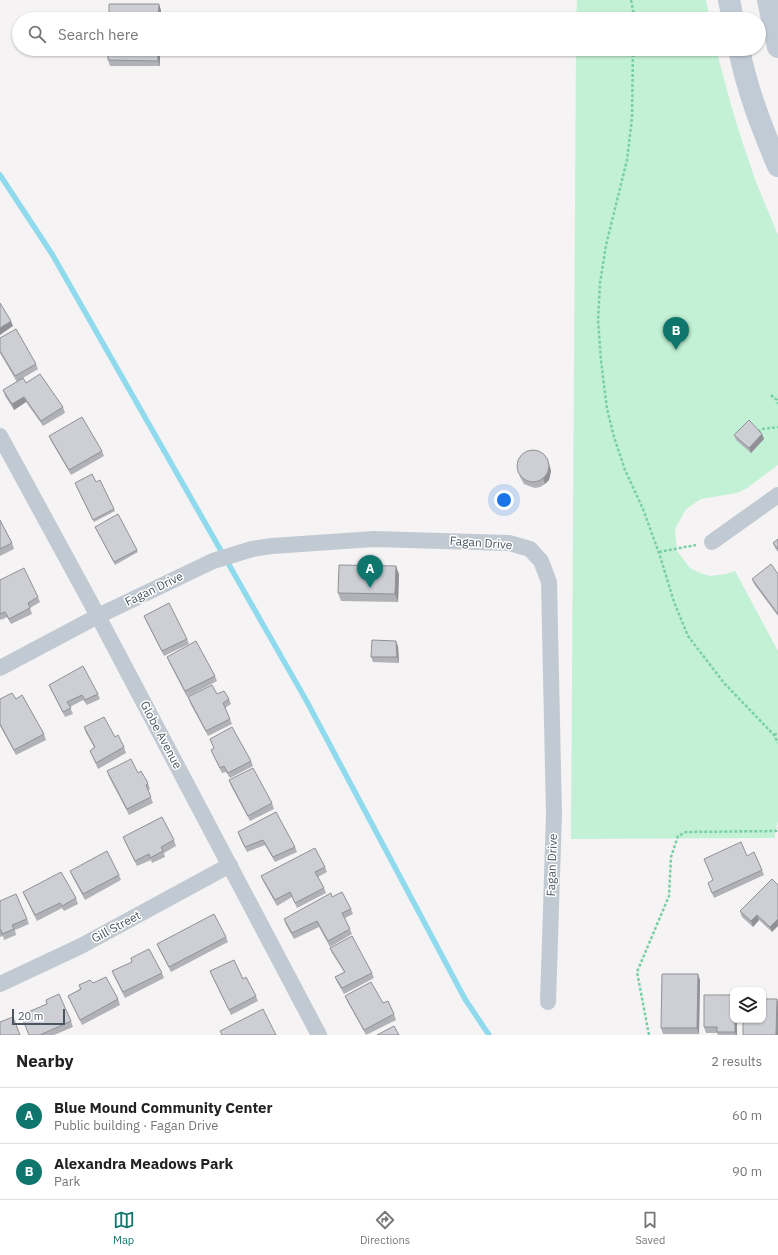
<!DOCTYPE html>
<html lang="en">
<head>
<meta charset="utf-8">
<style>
	:root { --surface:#fff; --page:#f6f6f6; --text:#222; --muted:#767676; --line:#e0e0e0; --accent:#0f766e }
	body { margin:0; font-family:"IBM Plex Sans",sans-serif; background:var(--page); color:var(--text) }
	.controls { position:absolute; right:12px; bottom:12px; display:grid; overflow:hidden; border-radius:8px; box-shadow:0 1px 3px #0004 }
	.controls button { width:36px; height:36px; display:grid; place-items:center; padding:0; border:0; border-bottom:1px solid var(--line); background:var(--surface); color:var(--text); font:20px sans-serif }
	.scale { position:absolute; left:12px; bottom:10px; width:53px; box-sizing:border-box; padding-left:4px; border:2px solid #4a5661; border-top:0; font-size:11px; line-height:14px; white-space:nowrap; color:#4a5661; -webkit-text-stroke:3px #fff; paint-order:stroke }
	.you { position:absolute; left:504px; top:500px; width:14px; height:14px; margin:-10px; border:3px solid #fff; border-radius:50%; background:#1a73e8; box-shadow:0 0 0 6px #1a73e833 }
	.badge { display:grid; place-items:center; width:26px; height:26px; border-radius:50%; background:var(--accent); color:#fff; font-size:13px; font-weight:700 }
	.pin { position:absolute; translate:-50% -33px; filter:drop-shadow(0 1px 2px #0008) }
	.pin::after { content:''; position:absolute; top:21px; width:14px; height:12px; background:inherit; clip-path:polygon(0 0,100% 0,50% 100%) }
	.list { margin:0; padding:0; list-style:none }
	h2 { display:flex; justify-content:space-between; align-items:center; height:52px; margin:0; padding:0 16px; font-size:17px }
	h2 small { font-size:13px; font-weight:400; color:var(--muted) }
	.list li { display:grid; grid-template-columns:26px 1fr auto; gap:12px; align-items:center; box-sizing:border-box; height:56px; padding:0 16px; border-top:1px solid var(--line) }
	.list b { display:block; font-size:15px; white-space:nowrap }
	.list p { margin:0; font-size:13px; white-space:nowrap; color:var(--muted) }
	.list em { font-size:13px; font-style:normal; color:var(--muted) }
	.icon { flex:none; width:22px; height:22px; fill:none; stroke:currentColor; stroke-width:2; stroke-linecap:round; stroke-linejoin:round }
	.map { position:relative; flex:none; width:778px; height:1035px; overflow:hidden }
	.search { position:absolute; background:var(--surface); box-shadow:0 1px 3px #0004; left:12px; right:12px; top:12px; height:44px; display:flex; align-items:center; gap:10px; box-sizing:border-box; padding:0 14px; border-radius:22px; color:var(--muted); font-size:15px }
	.sheet { height:164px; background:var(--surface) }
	nav { display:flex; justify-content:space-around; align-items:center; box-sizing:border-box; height:56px; border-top:1px solid var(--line); background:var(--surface); font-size:11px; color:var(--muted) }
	nav a { display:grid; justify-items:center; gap:2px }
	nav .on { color:var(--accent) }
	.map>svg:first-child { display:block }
	.green { fill:#c3f1d5 }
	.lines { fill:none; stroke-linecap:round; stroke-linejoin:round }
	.stream { stroke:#90daee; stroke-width:5.5 }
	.path { stroke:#7ad0a6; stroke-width:2.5; stroke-dasharray:3 2; stroke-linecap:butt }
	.street { stroke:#c1cad2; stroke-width:16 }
	.secondary { stroke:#c1cbd6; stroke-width:22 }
	.wall { fill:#b0b2b7 }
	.shaded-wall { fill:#909195 }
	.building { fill:#cdcfd5; stroke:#909195 }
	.labels { text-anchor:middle; stroke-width:3; stroke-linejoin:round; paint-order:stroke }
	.street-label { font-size:12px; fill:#4a5661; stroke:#fff }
</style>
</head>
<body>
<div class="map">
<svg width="778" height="1035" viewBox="0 0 778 1035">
	<rect width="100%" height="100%" fill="#f5f3f3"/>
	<path class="green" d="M577 0H706L710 19H576Z
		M576 49H716L731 105 743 144 756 182 778 235V465L747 488 737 493 701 499 686 509 675 529 677 551 690 568 700 573 710 576 726 574 735 571 778 651V822L775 831V838L571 839Z"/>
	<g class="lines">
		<path class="stream" d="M0 175 52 254 306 700 465 999 489 1035"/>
		<path class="path" d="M631 0 633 10V19
			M633 49 632 118 627 160 606 245 600 283 598 320 601 361 607 409 614 437 625 470 643 509 660 556 674 602 688 636 724 683 774 735 778 743
			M771 395 777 400 778 404
			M758 432 762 429 778 427
			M659 552 696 545
			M774 735 778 733
			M649 1035 637 972 669 896 671 857 678 836 686 832 776 831 778 828"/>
		<path class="street" d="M0 436 98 616 319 1035
			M712 542 778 495
			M0 668 98 616 213 561 252 549 272 546 374 539 509 543 530 549 541 561 549 582 554 814 548 1002
			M0 984 81 946 230 865"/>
		<path class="secondary" d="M729 0 733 19
			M768 0 778 47
			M739 49C747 90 762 128 778 166"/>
	</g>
	<path class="wall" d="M108 49H160V66H110L108 60Z
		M0 338 36 364 38 369 23 378 26 383 63 407 65 413 43 426 26 402 14 410 5 396 3 390 17 382 0 353Z
		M762 434 764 439 751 453 736 440 734 435Z
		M49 436 102 451 104 456 71 475 51 441Z
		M549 463 551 471 549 480 545 484 540 487 535 488 529 486 524 484 520 477 518 471Z
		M96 482 114 509 115 511 94 522 76 486Z
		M0 520 12 543 14 549 0 556Z
		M95 527 137 550 138 552 115 565Z
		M778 539V552L775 548 773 543Z
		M399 574 398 602 341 601 338 593Z
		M778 574V616L754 584 752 579Z
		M0 580 38 597 40 602 30 608 32 614 11 624 7 617 1 620 0 619Z
		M144 616 187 639 189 644 164 656 146 621Z
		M398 646 399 663 373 662 371 657Z
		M167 657 215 676 217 681 187 697 169 662Z
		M49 685 98 694 100 699 87 705 83 700 70 707 73 714 65 717 51 690Z
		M217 694 229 699 231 704 225 708 232 724 208 736 190 703 188 697Z
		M0 699H16L44 734 46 740 16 755 0 726Z
		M84 727 115 737 124 747 126 753 98 769 90 751 94 747 86 733Z
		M210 739 251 761 253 766 230 778 226 772 222 773 213 755 211 750 214 748Z
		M107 771 148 783 150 789 148 790 153 803 129 815 109 777Z
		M229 780 272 803 274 809 250 821 231 786Z
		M238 832 295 847 297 852 275 862 265 845 247 852 240 838Z
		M123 837 174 840 176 846 164 853 165 857 152 863 151 860 137 866 125 842Z
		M747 856 762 870 764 875 714 898 708 883 713 880 704 859Z
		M325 867 327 872 318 877 324 888 326 893 297 908 292 897 277 906 263 881 261 876Z
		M70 871 119 875 121 880 85 900 72 876Z
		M772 879V932L759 920 753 927 742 917 740 911Z
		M23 892 76 898 78 904 64 911 62 908 37 921 25 897Z
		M332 897 351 909 353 914 345 918 352 934 330 947 319 927 294 939 286 925 284 919Z
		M0 901 27 919 29 924 15 930 16 935 4 940 3 936 0 937Z
		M226 937 228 942 171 972 159 949 157 944Z
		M330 948 372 973 374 978 344 994 337 982 335 977 344 972 332 953Z
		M132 962 162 973 164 978 125 998 114 976 112 971Z
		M210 971 243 979 256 996 258 1001 231 1015 212 976Z
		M700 980 699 1034H663L661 1028Z
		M93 983 118 999 120 1005 82 1025 68 996 80 989 79 985Z
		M345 996 383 1003 394 1014 396 1020 366 1035 347 1001Z
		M47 1004 71 1021 73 1027 54 1035H29Z
		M737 1020V1035H718L717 1033H706L704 1027Z"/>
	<path class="shaded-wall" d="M159 4 161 10V19H158Z
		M158 49H160V66L158 61Z
		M11 321 13 326 0 335V328Z
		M24 397 26 402 14 410 12 404Z
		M762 434 764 439 751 453 749 448Z
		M547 458 551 471 549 480 545 484 543 478Z
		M396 566 399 574 398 602 395 594Z
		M396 641 398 646 399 663 397 657Z
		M757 915 759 920 753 927 751 921Z
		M778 919V926L772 932 770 927Z
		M698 974 700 980 699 1034 697 1028Z
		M777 999 778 1002V1035H776Z
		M735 1020H737V1035H736L735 1032Z"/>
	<path class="building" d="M109 4H159L158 19H109Z
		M108 49H158V61L108 60Z
		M0 303 11 321 0 328Z
		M16 329 36 364 15 376 0 351V338Z
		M40 374 63 407 41 421 24 397 12 404 3 390 23 378 26 383Z
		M82 417 102 451 69 470 49 436Z
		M749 420 762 434 749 448 734 435Z
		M517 466a16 16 0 1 1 32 0a16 16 0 1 1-32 0Z
		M92 474 96 482 100 480 114 509 93 520 75 483Z
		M118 514 137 550 114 562 95 527Z
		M0 520 12 543 0 549Z
		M778 539V549L773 543Z
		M771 564 778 574V614L752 579Z
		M339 565 396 566 395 594 338 593Z
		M24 568 38 597 28 603 30 608 9 619 5 612 0 614V580Z
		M169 603 187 639 162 651 144 616Z
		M372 640 396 641 397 657H371Z
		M196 641 215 676 185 691 167 657Z
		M83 666 98 694 85 700 82 695 67 702 71 708 63 712 49 685Z
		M212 685 217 694 224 691 229 699 223 703 230 719 206 731 188 697Z
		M12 693 16 699 22 695 44 734 14 750 0 724V699Z
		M104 717 115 737 118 735 124 747 96 763 90 751 95 747 84 727Z
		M232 727 251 761 228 773 224 766 220 768 211 750 214 748 210 739Z
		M131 759 138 773 141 771 148 783 146 785 151 797 127 809 107 771Z
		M253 768 272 803 248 816 229 780Z
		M276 812 295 847 273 857 263 840 245 847 238 832Z
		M162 817 174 840 161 847 163 851 150 858 149 854 135 861 123 837Z
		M741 842 747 856 754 852 762 870 712 893 708 883 713 880 704 859Z
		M315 848 325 867 315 872 324 888 295 903 290 892 275 900 261 876Z
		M107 851 119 875 83 894 70 871Z
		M61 872 76 898 62 906 60 903 35 915 23 892Z
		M772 879 778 885V919L770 927 757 915 751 921 740 911Z
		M342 892 351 909 342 913 350 929 328 941 317 921 292 933 284 919 331 893 332 897Z
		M16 894 27 919 12 925 14 929 2 934 1 930H0V901Z
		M214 914 226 937 169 967 157 944Z
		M352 936 372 973 342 988 335 977 345 972 330 948Z
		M149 949 162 973 123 992 112 971 132 962 131 958Z
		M234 960 243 979 246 977 256 996 229 1010 210 971Z
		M662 974H698L697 1028H661Z
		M106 977 118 999 80 1020 68 996 81 989 79 985 90 980 93 983Z
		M371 982 383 1003 388 1001 394 1014 364 1030 345 996Z
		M59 994 71 1021 40 1035H29L21 1015 47 1004 46 1000Z
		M704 995H733V1020H735V1032H717V1027H704Z
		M763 999H777L776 1035H743V1020H763Z
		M263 1009 276 1035H222L220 1031Z
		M13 1017 20 1035H0V1022Z
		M394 1026 399 1035H377Z"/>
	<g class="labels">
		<g class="street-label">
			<text transform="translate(481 543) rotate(4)" y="4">Fagan Drive</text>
			<text transform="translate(154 589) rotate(-26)" y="4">Fagan Drive</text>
			<text transform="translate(161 735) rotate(62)" y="4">Globe Avenue</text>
			<text transform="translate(552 865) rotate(-88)" y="4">Fagan Drive</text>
			<text transform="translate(116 927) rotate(-28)" y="4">Gill Street</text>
		</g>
	</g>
</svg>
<div class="controls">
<button><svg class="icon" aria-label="layers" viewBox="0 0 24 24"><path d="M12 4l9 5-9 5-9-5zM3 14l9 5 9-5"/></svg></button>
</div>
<div class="scale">20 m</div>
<div class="you"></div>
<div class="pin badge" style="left:370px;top:588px">A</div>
<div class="pin badge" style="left:676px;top:350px">B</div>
<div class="search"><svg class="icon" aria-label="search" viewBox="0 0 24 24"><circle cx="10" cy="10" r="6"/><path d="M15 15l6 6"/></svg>Search here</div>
</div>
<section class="sheet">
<h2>Nearby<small>2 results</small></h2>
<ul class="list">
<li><span class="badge">A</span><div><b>Blue Mound Community Center</b><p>Public building · Fagan Drive</p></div><em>60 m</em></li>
<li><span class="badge">B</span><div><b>Alexandra Meadows Park</b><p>Park</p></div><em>90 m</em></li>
</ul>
</section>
<nav>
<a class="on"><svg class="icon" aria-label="map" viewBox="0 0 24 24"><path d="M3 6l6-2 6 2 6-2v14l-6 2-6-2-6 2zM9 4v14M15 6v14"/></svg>Map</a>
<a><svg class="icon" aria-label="directions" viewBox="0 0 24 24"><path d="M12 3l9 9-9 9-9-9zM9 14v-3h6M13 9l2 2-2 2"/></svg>Directions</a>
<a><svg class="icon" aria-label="saved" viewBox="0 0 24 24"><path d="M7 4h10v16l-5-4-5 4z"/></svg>Saved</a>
</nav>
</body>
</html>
